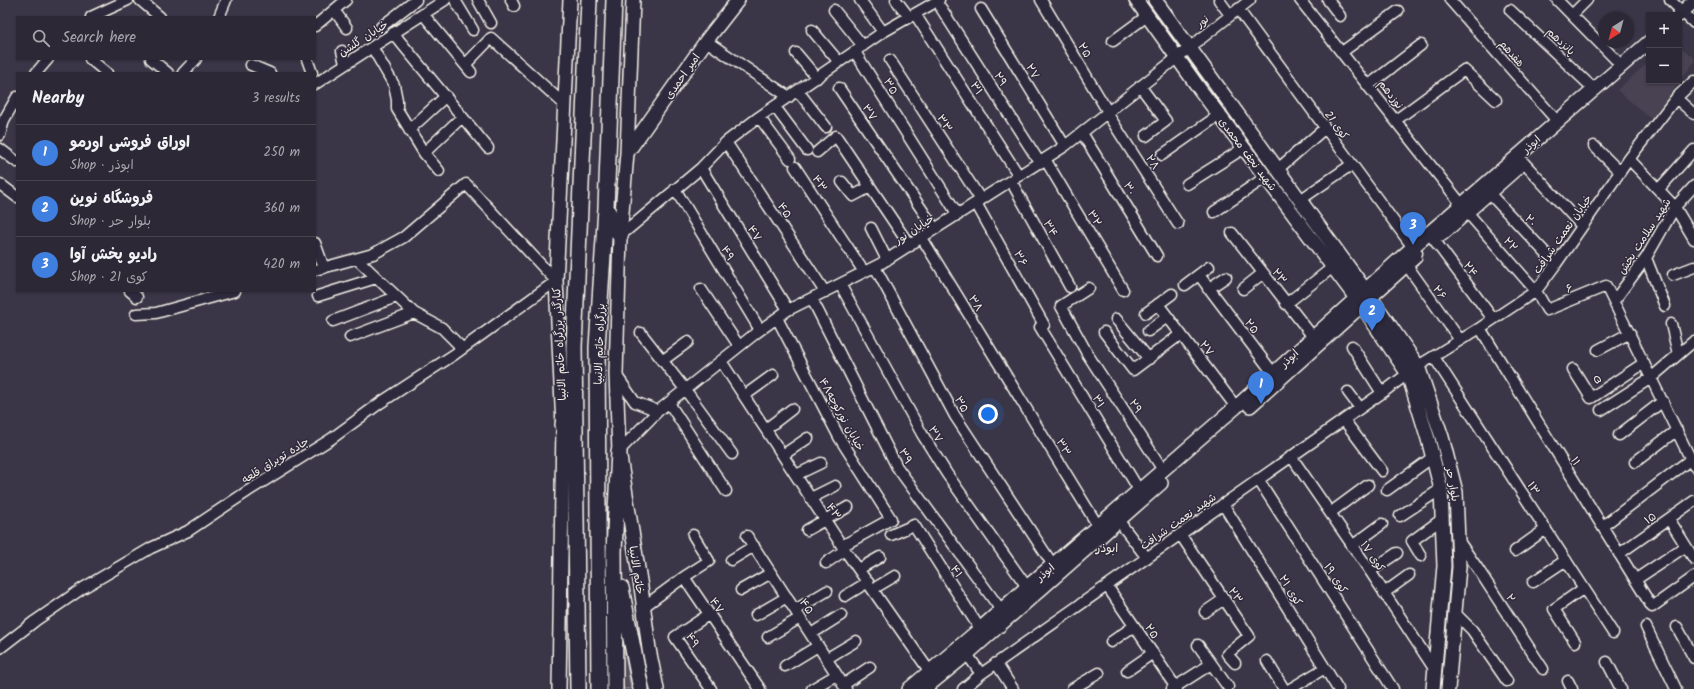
<!DOCTYPE html>
<html lang="en">
<head>
<meta charset="utf-8">
<style>
	:root { --surface:#2c2835; --page:#34303d; --text:#f1f3f6; --muted:#a6a6ad; --line:#484450; --accent:#ffd166 }
	body { margin:0; font-family:Kalam,"Playpen Sans Arabic",sans-serif; background:var(--page); color:var(--text) }
	.controls { position:absolute; right:12px; top:12px; display:grid; overflow:hidden; border-radius:0px; box-shadow:0 1px 3px #0004 }
	.controls button { width:36px; height:36px; display:grid; place-items:center; padding:0; border:0; border-bottom:1px solid var(--line); background:var(--surface); color:var(--text); font:20px sans-serif }
	.compass { position:absolute; left:1598px; top:12px; width:36px; height:36px; border-radius:50%; background:var(--surface); box-shadow:0 1px 3px #0004; rotate:216deg }
	.you { position:absolute; left:988px; top:414px; width:14px; height:14px; margin:-10px; border:3px solid #fff; border-radius:50%; background:#1a73e8; box-shadow:0 0 0 6px #1a73e833 }
	.badge { display:grid; place-items:center; width:26px; height:26px; border-radius:50%; background:var(--accent); color:#fff; font-size:13px; font-weight:700 }
	.pin { position:absolute; translate:-50% -33px; filter:drop-shadow(0 1px 2px #0008) }
	.pin::after { content:''; position:absolute; top:21px; width:14px; height:12px; background:inherit; clip-path:polygon(0 0,100% 0,50% 100%) }
	.list { margin:0; padding:0; list-style:none }
	h2 { display:flex; justify-content:space-between; align-items:center; height:52px; margin:0; padding:0 16px; font-size:17px }
	h2 small { font-size:13px; font-weight:400; color:var(--muted) }
	.list li { display:grid; grid-template-columns:26px 1fr auto; gap:12px; align-items:center; box-sizing:border-box; height:56px; padding:0 16px; border-top:1px solid var(--line) }
	.list b { display:block; font-size:15px; white-space:nowrap }
	.list p { margin:0; font-size:13px; white-space:nowrap; color:var(--muted) }
	.list em { font-size:13px; font-style:normal; color:var(--muted) }
	.icon { flex:none; width:22px; height:22px; fill:none; stroke:currentColor; stroke-width:2; stroke-linecap:round; stroke-linejoin:round }
	.map { position:relative; flex:none; width:1694px; height:689px; overflow:hidden }
	.search { position:absolute; background:var(--surface); box-shadow:0 1px 3px #0004; left:16px; top:16px; width:300px; height:44px; display:flex; align-items:center; gap:10px; box-sizing:border-box; padding:0 14px; border-radius:0px; color:var(--muted); font-size:15px }
	.panel { position:absolute; background:var(--surface); box-shadow:0 1px 3px #0004; left:16px; top:72px; width:300px; height:220px; border-radius:0px }
	.map>svg:first-child { display:block }
	.built { fill:#484352 }
	.green { fill:#534e5c; stroke:#a4a0a2 }
	.lines { fill:none; stroke-linecap:round; stroke-linejoin:round }
	.minor-casing { stroke:#f4f1e8; stroke-width:13 }
	.major-casing { stroke:#f4f1e8; stroke-width:16 }
	.highway-casing { stroke:#f4f1e8; stroke-width:18 }
	.minor { stroke:#2f2a3d; stroke-width:10 }
	.major { stroke:#2f2a3d; stroke-width:13 }
	.highway { stroke:#2f2a3d; stroke-width:15 }
	.labels { text-anchor:middle; stroke-width:3; stroke-linejoin:round; paint-order:stroke }
	.street-label { font-size:11px; fill:#f4f1e8; stroke:#2f2a3d }
	.neighbourhood-label { font-size:12px; fill:#f4f1e8; stroke:#2f2a3d }
</style>
</head>
<body>
<div class="map">
<svg width="1694" height="689" viewBox="0 0 1694 689">
	<rect width="100%" height="100%" fill="#3b3647"/>
	<filter id="ink" filterUnits="userSpaceOnUse"><feTurbulence type="fractalNoise" baseFrequency=".025" numOctaves="2"/><feDisplacementMap in="SourceGraphic" scale="8" xChannelSelector="R" yChannelSelector="G"/><feConvolveMatrix kernelMatrix="1 2 1 2 8 2 1 2 1" color-interpolation-filters="sRGB"/></filter>
	<g filter="url(#ink)">
		<path class="built" d="M1679 46 1694 58V62L1651 119 1617 90 1649 62V81H1679Z"/>
		<path class="green" d="M620 646 625 654 631 689H621Z"/>
		<g class="lines">
			<g class="minor-casing">
				<path id="minor" d="M140 0 160 17
					M455 0 473 30
					M478 0 491 23
					M511 0 514 6
					M860 0 883 32
					M896 0 909 17
					M1041 0 1108 112
					M1219 0 1230 15
					M1300 0 1462 205
					M1328 0 1340 16
					M1450 0 1557 121
					M1557 0 1622 66
					M1670 0 1694 23
					M941 8 1040 163
					M981 9 1065 146
					M1238 9 1417 253
					M334 10 347 28
					M834 10 863 46
					M1510 10 1595 90
					M423 14 471 72
					M915 14 1019 176
					M1572 15 1587 0
					M91 17 128 0
					M219 17 226 0
					M315 26 346 0
					M381 27 416 0
					M812 30 839 62
					M393 33 488 148
					M706 41 789 97
					M1113 41 1147 16
					M372 47 394 85 397 100V109L424 153 439 171
					M342 51 345 64
					M855 52 958 215
					M1342 52 1398 11
					M796 53 817 78
					M90 59 107 73
					M151 59 168 73
					M307 59 312 73
					M890 60 981 200
					M251 65 270 73
					M465 65 491 38 565 105
					M36 73 48 59
					M183 73 196 59
					M315 84 445 0
					M1369 85 1421 45
					M1140 86 1166 121 1146 136
					M839 88 935 229
					M798 91 826 127
					M1676 98 1694 114
					M775 107 807 150
					M1107 113 1178 224
					M759 117 790 159
					M1396 120 1464 70 1496 100
					M409 130 446 96
					M1082 133 1157 256
					M0 135 4 120 17 97
					M726 142 825 292
					M1594 146 1620 172
					M0 149 17 162
					M817 152 836 136 910 246
					M424 153 462 117
					M1162 155 1219 115
					M1045 159 1123 290
					M1629 159 1675 207 1694 239
					M1523 162 1582 226
					M795 167 864 272
					M701 168 788 310
					M1278 169 1325 128
					M1011 181 1070 287
					M842 182 853 196 870 187
					M0 184 17 197
					M1187 184 1244 148
					M675 189 760 330
					M1659 189 1694 150
					M1489 193 1556 264
					M1300 200 1351 165
					M976 203 1044 325 1040 327 1139 490
					M1214 212 1266 177
					M1467 212 1536 291 1547 310 1606 286 1694 466
					M871 228 887 260
					M1232 233 1317 342
					M1429 233 1493 319
					M620 236 701 168 726 142 759 117 883 32 939 0
					M922 238 1098 526
					M315 243 324 268
					M1646 258 1665 306
					M357 259 414 313 442 328 462 348
					M1403 260 1460 340
					M875 267 955 416 1053 565
					M1199 275 1273 373
					M1673 275 1694 267
					M840 284 922 434 947 474 1027 587
					M1185 285 1209 267
					M1089 288 1061 306 1088 355 1163 470
					M701 289 739 346
					M1208 289 1226 277
					M1243 289 1263 273
					M130 291 137 297
					M318 296 376 278
					M812 299 897 467 1001 610
					M1614 301 1646 258 1675 207 1694 186
					M1158 304 1236 407
					M1286 304 1333 267
					M1146 313 1172 294
					M136 314 156 313 235 291
					M777 318 839 437 891 519 842 546
					M1116 319 1149 359
					M333 321 396 297
					M1671 324 1678 354
					M1480 328 1652 607 1694 577
					M1148 331 1167 317
					M1104 332 1133 370 1181 334
					M641 333 684 388 732 454
					M350 337 414 313
					M1352 346 1382 393
					M1598 350 1630 333
					M1434 357 1613 633
					M662 361 688 342
					M721 361 842 546 930 672
					M1573 369 1591 398 1644 363
					M617 376 635 402 658 411
					M1348 392 1360 408
					M744 396 773 375
					M669 403 726 491
					M1601 410 1651 378 1694 341
					M1344 420 1382 471
					M766 429 792 409
					M1619 435 1663 401
					M619 451 658 411 756 333 788 310 880 264 1065 146 1250 0
					M783 455 808 438
					M1291 456 1370 571 1435 670
					M1635 462 1677 430
					M796 475 821 463
					M1258 479 1393 689
					M1387 490 1433 457
					M811 498 835 486
					M1223 504 1338 689
					M1330 513 1368 485
					M1400 516 1441 489
					M1669 519 1694 559
					M1118 520 1147 558
					M1603 526 1691 459
					M807 530 848 507
					M1180 534 1249 636 1227 654 1235 663
					M891 535 914 525 980 629
					M747 536 846 689
					M1458 540 1478 569 1543 669
					M1352 546 1382 524
					M1515 551 1546 529
					M1619 554 1694 501
					M1421 556 1412 541 1442 519
					M731 560 754 546
					M826 563 845 550
					M859 569 880 557
					M1370 571 1397 553
					M684 577 709 561 693 535
					M1635 580 1686 546
					M1533 582 1566 560
					M1107 586 1177 689
					M873 589 895 576
					M741 590 771 573
					M1384 593 1409 575
					M845 596 868 582
					M642 608 684 577 760 689
					M795 610 827 591
					M1205 612 1224 599
					M1454 612 1472 630 1507 681
					M708 615 675 637 711 689
					M756 615 787 597
					M1646 627 1676 689
					M1677 627 1694 658
					M811 634 841 615
					M768 637 800 618
					M1111 642 1134 626
					M1575 642 1554 609 1584 588
					M1198 645 1228 687
					M0 648 35 621 83 588 151 548 188 531 248 491 331 439 380 403 455 354 556 281 466 184 404 237 373 254 315 270
					M967 654 981 674
					M826 659 856 641
					M1267 661 1284 689
					M1607 662 1621 689
					M996 663 1013 689
					M785 666 818 646
					M1127 671 1153 653
					M1568 681 1572 689
					M843 685 870 667
					M812 689 836 675
					M963 689 981 674 1382 393 1418 366 1480 328 1536 291 1556 264 1629 159 1676 98 1694 81
					M1072 689 1099 673
					M1172 689 1211 664
					M1290 689 1325 668"/>
			</g>
			<g class="major-casing">
				<path id="major" d="M633 0 627 153 620 236 616 374 619 451 641 587 649 649 657 689
					M1136 0 1201 91 1362 306 1408 374 1428 439 1441 489 1444 566 1433 689
					M1155 0 1371 298 1418 366 1442 437 1456 492 1459 567 1448 689
					M1679 15 1694 1
					M627 153 706 41 738 0
					M1442 234 1518 167
					M1250 406 1415 257
					M559 689 563 425 556 281 570 0
					M909 689 980 629 1027 587 1236 407 1413 247 1649 42
					M924 689 967 654 1161 483"/>
			</g>
			<g class="highway-casing">
				<path id="highway" d="M606 208 620 236
					M563 425 567 394
					M621 588 641 689
					M578 689 574 347 589 0
					M599 689 597 347 606 208 614 0
					M615 689 614 551 619 451"/>
			</g>
			<use href="#minor" class="minor"/>
			<use href="#major" class="major"/>
			<use href="#highway" class="highway"/>
		</g>
	</g>
	<g class="labels">
		<g class="street-label">
			<text transform="translate(1202 21) rotate(-38)" y="4">نور</text>
			<text transform="translate(363 38) rotate(-33)" y="4">خیابان گلشن</text>
			<text transform="translate(1561 41) rotate(43)" y="4">پانزدهم</text>
			<text transform="translate(1085 50) rotate(59)" y="4">۲۵</text>
			<text transform="translate(1512 53) rotate(49)" y="4">هفدهم</text>
			<text transform="translate(1033 71) rotate(59)" y="4">۲۷</text>
			<text transform="translate(682 76) rotate(-55)" y="4">امیر احمدی</text>
			<text transform="translate(1001 79) rotate(58)" y="4">۲۹</text>
			<text transform="translate(891 86) rotate(58)" y="4">۳۵</text>
			<text transform="translate(977 88) rotate(57)" y="4">۳۱</text>
			<text transform="translate(1391 94) rotate(52)" y="4">نوزدهم</text>
			<text transform="translate(870 112) rotate(56)" y="4">۳۷</text>
			<text transform="translate(945 123) rotate(57)" y="4">۳۳</text>
			<text transform="translate(1337 125) rotate(54)" y="4">کوی 21</text>
			<text transform="translate(1531 144) rotate(-41)" y="4">ابوذر</text>
			<text transform="translate(1248 154) rotate(53)" y="4">شهید نجف محمدی</text>
			<text transform="translate(1153 162) rotate(57)" y="4">۲۸</text>
			<text transform="translate(820 183) rotate(57)" y="4">۴۳</text>
			<text transform="translate(1130 188) rotate(59)" y="4">۳۰</text>
			<text transform="translate(785 210) rotate(57)" y="4">۴۵</text>
			<text transform="translate(1095 218) rotate(59)" y="4">۳۲</text>
			<text transform="translate(1531 220) rotate(46)" y="4">۲۰</text>
			<text transform="translate(1051 228) rotate(61)" y="4">۳۴</text>
			<text transform="translate(914 229) rotate(-33)" y="4">خیابان نور</text>
			<text transform="translate(755 233) rotate(58)" y="4">۴۷</text>
			<text transform="translate(1562 234) rotate(-55)" y="4">خیابان نعمت شرافت</text>
			<text transform="translate(1644 236) rotate(-57)" y="4">شهید سلامت بخش</text>
			<text transform="translate(1511 244) rotate(49)" y="4">۲۲</text>
			<text transform="translate(728 253) rotate(59)" y="4">۴۹</text>
			<text transform="translate(1021 258) rotate(61)" y="4">۳۶</text>
			<text transform="translate(1471 269) rotate(53)" y="4">۲۴</text>
			<text transform="translate(1280 276) rotate(52)" y="4">۲۳</text>
			<text transform="translate(1569 288) rotate(-22)" y="4">۶</text>
			<text transform="translate(1440 292) rotate(54)" y="4">۲۶</text>
			<text transform="translate(976 303) rotate(58)" y="4">۳۸</text>
			<text transform="translate(1252 326) rotate(52)" y="4">۲۵</text>
			<text transform="translate(559 344) rotate(-93)" y="4">کنارگذر بزرگراه خاتم الانبیا</text>
			<text transform="translate(599 344) rotate(-88)" y="4">بزرگراه خاتم الانبیا</text>
			<text transform="translate(1207 348) rotate(53)" y="4">۲۷</text>
			<text transform="translate(1289 358) rotate(-43)" y="4">ابوذر</text>
			<text transform="translate(1597 379) rotate(-33)" y="4">۵</text>
			<text transform="translate(1099 401) rotate(59)" y="4">۳۱</text>
			<text transform="translate(962 404) rotate(61)" y="4">۳۵</text>
			<text transform="translate(1136 406) rotate(57)" y="4">۲۹</text>
			<text transform="translate(842 414) rotate(61)" y="4">خیابان نورکوچه۴۸</text>
			<text transform="translate(936 434) rotate(59)" y="4">۳۷</text>
			<text transform="translate(1064 447) rotate(59)" y="4">۳۳</text>
			<text transform="translate(906 456) rotate(60)" y="4">۳۹</text>
			<text transform="translate(275 460) rotate(-32)" y="4">جاده توپراق قلعه</text>
			<text transform="translate(1576 461) rotate(58)" y="4">۱۱</text>
			<text transform="translate(1453 484) rotate(80)" y="4">بلوار حر</text>
			<text transform="translate(1534 488) rotate(57)" y="4">۱۳</text>
			<text transform="translate(834 511) rotate(57)" y="4">۴۳</text>
			<text transform="translate(1650 518) rotate(-35)" y="4">۱۵</text>
			<text transform="translate(1178 521) rotate(-35)" y="4">شهید نعمت شرافت</text>
			<text transform="translate(1373 556) rotate(55)" y="4">کوی ۱۷</text>
			<text transform="translate(637 570) rotate(81)" y="4">خاتم الانبیا</text>
			<text transform="translate(957 571) rotate(58)" y="4">۴۱</text>
			<text transform="translate(1045 572) rotate(-40)" y="4">ابوذر</text>
			<text transform="translate(1336 578) rotate(57)" y="4">کوی ۱۹</text>
			<text transform="translate(1291 590) rotate(58)" y="4">کوی ۲۱</text>
			<text transform="translate(1236 595) rotate(56)" y="4">۲۳</text>
			<text transform="translate(1511 598) rotate(57)" y="4">۲</text>
			<text transform="translate(717 605) rotate(57)" y="4">۴۷</text>
			<text transform="translate(807 606) rotate(57)" y="4">۴۵</text>
			<text transform="translate(1152 631) rotate(56)" y="4">۲۵</text>
			<text transform="translate(693 640) rotate(57)" y="4">۴۹</text>
		</g>
		<g class="neighbourhood-label">
			<text x="1107" y="552">ابوذر</text>
		</g>
	</g>
</svg>
<div class="controls">
<button>+</button>
<button>−</button>
</div>
<svg class="compass" viewBox="-18 -18 36 36"><path d="M0-13l5 13h-10z" fill="#e53935"/><path d="M0 13l5-13h-10z" fill="#a6a6ad"/></svg>
<div class="you"></div>
<div class="pin badge" style="left:1261px;top:404px;background:#3f7fe0">1</div>
<div class="pin badge" style="left:1372px;top:331px;background:#3f7fe0">2</div>
<div class="pin badge" style="left:1413px;top:245px;background:#3f7fe0">3</div>
<div class="search"><svg class="icon" aria-label="search" viewBox="0 0 24 24"><circle cx="10" cy="10" r="6"/><path d="M15 15l6 6"/></svg>Search here</div>
<section class="panel">
<h2>Nearby<small>3 results</small></h2>
<ul class="list">
<li><span class="badge" style="background:#3f7fe0">1</span><div><b>اوراق فروشی اورمو</b><p>Shop · ابوذر</p></div><em>250 m</em></li>
<li><span class="badge" style="background:#3f7fe0">2</span><div><b>فروشگاه نوین</b><p>Shop · بلوار حر</p></div><em>360 m</em></li>
<li><span class="badge" style="background:#3f7fe0">3</span><div><b>رادیو پخش آوا</b><p>Shop · کوی 21</p></div><em>420 m</em></li>
</ul>
</section>
</div>
</body>
</html>
